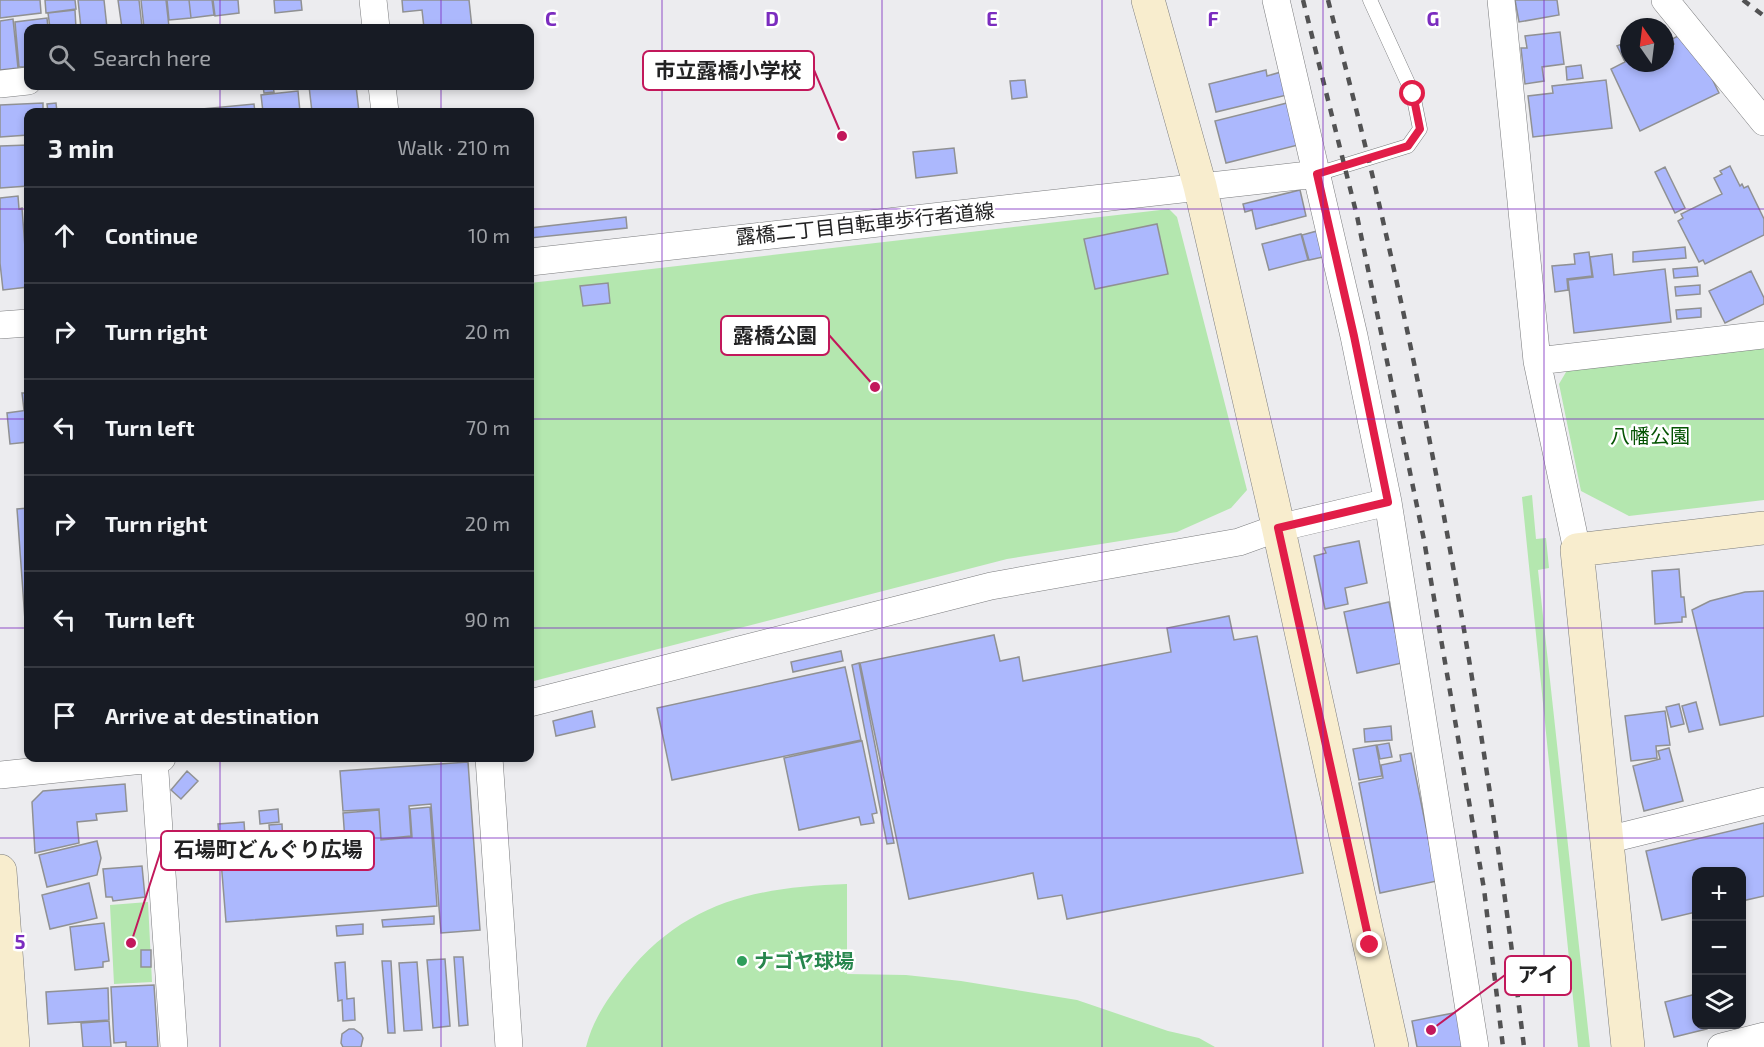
<!DOCTYPE html>
<html lang="en">
<head>
<meta charset="utf-8">
<style>
	:root { --surface:#171b24; --page:#20242c; --text:#f1f3f6; --muted:#9ea1a6; --line:#363941 }
	body { margin:0; font-family:"Exo 2","Noto Sans JP",sans-serif; background:var(--page); color:var(--text) }
	.controls { position:absolute; right:18px; bottom:18px; display:grid; overflow:hidden; border-radius:12px; box-shadow:0 3px 9px #0003 }
	.controls button { width:54px; height:54px; display:grid; place-items:center; padding:0; border:0; border-bottom:2px solid var(--line); background:var(--surface); color:var(--text); font:30px sans-serif }
	.compass { position:absolute; left:1620px; top:18px; width:54px; height:54px; border-radius:50%; background:var(--surface); box-shadow:0 3px 9px #0003; rotate:346deg }
	.stop { position:absolute; width:18px; height:18px; margin:-14px; border:4px solid #e11d48; border-radius:50%; background:#fff }
	.stop.end { background:#e11d48; border-color:#fff; box-shadow:0 2px 6px #0008 }
	.list { margin:0; padding:0; list-style:none }
	h2 { display:flex; justify-content:space-between; align-items:center; height:78px; margin:0; padding:0 24px; font-size:26px }
	h2 small { font-size:20px; font-weight:400; color:var(--muted) }
	.list li { display:grid; grid-template-columns:39px 1fr auto; gap:18px; align-items:center; box-sizing:border-box; height:96px; padding:0 24px; border-top:2px solid var(--line) }
	.list b { display:block; font-size:22px; white-space:nowrap }
	.list em { font-size:20px; font-style:normal; color:var(--muted) }
	.icon { flex:none; width:33px; height:33px; fill:none; stroke:currentColor; stroke-width:2; stroke-linecap:round; stroke-linejoin:round }
	.map { position:relative; flex:none; width:1764px; height:1047px; overflow:hidden }
	.search { position:absolute; background:var(--surface); box-shadow:0 3px 9px #0003; left:24px; top:24px; width:510px; height:66px; display:flex; align-items:center; gap:15px; box-sizing:border-box; padding:0 21px; border-radius:12px; color:var(--muted); font-size:22px }
	.panel { position:absolute; background:var(--surface); box-shadow:0 3px 9px #0003; left:24px; top:108px; width:510px; height:654px; border-radius:12px }
	.map>svg:first-child { display:block }
	.green { fill:#b4e7af }
	.building { fill:#acb8fd; stroke:#909193; stroke-width:1.5 }
	.lines { fill:none; stroke-linecap:round; stroke-linejoin:round }
	.lane-casing { stroke:#7b7c7e; stroke-width:15 }
	.street-casing { stroke:#7b7c7e; stroke-width:28 }
	.secondary-casing { stroke:#7b7c7e; stroke-width:34 }
	.lane { stroke:#fff; stroke-width:14 }
	.street { stroke:#fff; stroke-width:27 }
	.secondary { stroke:#f8edce; stroke-width:33 }
	.rail { stroke:#525253; stroke-width:4.5; stroke-dasharray:8 8; stroke-linecap:butt }
	.route { stroke:#e11d48; stroke-width:8 }
	.grid { fill:none; stroke:#7b2cbf; stroke-width:1.5; stroke-opacity:0.55 }
	.leisure-dot { fill:#2e9e5b; stroke:#fff; stroke-width:2 }
	.labels { text-anchor:middle; stroke-width:5; stroke-linejoin:round; paint-order:stroke }
	.street-label { font-size:20px; fill:#222223; stroke:#fff }
	.park-label { font-size:20px; fill:#055403; stroke:#fff }
	.leisure-label { font-size:20px; font-weight:bold; fill:#27864d; stroke:#fff; text-anchor:start }
	.grid-label { font-size:20px; text-anchor:middle; font-weight:bold; fill:#7b2cbf; stroke:#fff; stroke-width:5; stroke-linejoin:round; paint-order:stroke }
	.leader { fill:none; stroke:#c2185b; stroke-width:2 }
	.callout-dot { fill:#c2185b; stroke:#fff; stroke-width:2 }
	.callout { fill:#fff; stroke:#c2185b; stroke-width:2 }
	.callout-label { font-size:21px; text-anchor:middle; font-weight:bold; fill:#222223 }
</style>
</head>
<body>
<div class="map">
<svg width="1764" height="1047" viewBox="0 0 1764 1047">
	<rect width="100%" height="100%" fill="#ececef"/>
	<path class="green" d="M1169 209 1177 217 1247 490 1231 508 1177 532 1007 559 530 682V283Z
		M1764 347V500L1629 516 1581 491 1559 384 1569 367Z
		M1532 495 1536 539 1546 538 1549 568 1538 570 1590 1047H1578L1522 497Z
		M847 884V974L906 975 961 981 1077 1000 1168 1031 1199 1038 1215 1047H586C593 1019 608 998 626 975 685 901 758 887 847 884Z
		M148 902 152 982 114 984 110 905Z"/>
	<path class="building" d="M0 0H40L41 13 0 18Z
		M45 0H75L76 9 46 13Z
		M78 0H104L107 28H81Z
		M118 0H139L142 27 122 28Z
		M141 0H166L169 27 144 28Z
		M167 0H189L191 18 169 20Z
		M189 0H212L214 15 191 18Z
		M213 0H238L239 13 215 16Z
		M274 0H301L302 10 275 13Z
		M402 0H469L472 28H424L422 10 403 12Z
		M1515 0H1557L1559 15 1519 22Z
		M75 10 76 28H50L48 13Z
		M47 18 48 28H28V67H19L15 22Z
		M13 19 18 68 0 70V21Z
		M1560 32 1564 64 1542 67 1544 81 1525 84 1521 48H1527L1525 36Z
		M1682 34 1703 60 1719 93 1640 131 1611 69 1625 62 1617 46 1629 41V63H1665V48L1674 44 1672 39Z
		M1581 65 1583 78 1567 80 1566 67Z
		M1266 70 1267 76 1281 72 1287 95 1216 112 1209 84Z
		M1025 80 1027 97 1012 99 1010 81Z
		M1606 80 1612 128 1533 137 1528 96 1553 93 1552 86Z
		M263 86H273L274 92 264 93Z
		M309 86H356L359 112H312Z
		M298 91 300 112H263L261 95Z
		M43 103V112H28V135L0 137V105Z
		M56 103 57 112H48L47 104Z
		M1287 103 1298 145 1226 163 1215 121Z
		M254 104 255 112H170Z
		M28 145V186L0 188V146Z
		M954 148 957 173 916 178 913 152Z
		M1730 166 1740 186 1742 184 1744 188 1748 186 1764 219V235L1705 264 1703 260 1699 262 1678 221 1683 218 1681 214 1722 194 1714 178 1722 174 1720 171Z
		M1665 167 1685 208 1675 213 1655 172Z
		M1300 190 1306 216 1256 229 1252 210 1245 212 1243 204Z
		M18 196 19 209 22 208 28 287 3 290 0 263V198Z
		M626 217 627 228 530 238V228Z
		M1157 224 1168 274 1095 289 1084 239Z
		M1317 231 1323 257 1309 260 1302 235Z
		M1301 234 1308 260 1269 270 1262 244Z
		M1685 247 1686 258 1633 262V252Z
		M1589 252 1592 276 1567 279 1568 290 1555 292 1552 266 1575 264 1574 254Z
		M1612 254 1614 275 1665 269 1671 322 1574 333 1568 280 1593 277 1590 257Z
		M1697 267 1698 276 1674 278 1673 269Z
		M1751 271 1764 298V304L1725 323 1709 291Z
		M608 283 610 303 583 306 580 286Z
		M1700 285V294L1676 296 1675 287Z
		M1701 308V317L1677 319 1676 310Z
		M22 393H28V410H24Z
		M28 410V442L10 444 7 413Z
		M28 508V662L17 509Z
		M1359 541 1367 583 1345 588 1348 604 1325 609 1314 556 1326 553 1324 548Z
		M1679 569 1681 597H1684L1686 617H1682V622L1655 624 1652 571Z
		M1764 591V716L1720 725 1692 610 1710 601 1745 592Z
		M1389 602 1402 663 1357 673 1344 612Z
		M1229 616 1234 640 1257 636 1303 873 1067 919 1062 895 1038 899 1033 873 909 899 860 663 994 635 1000 661 1019 657 1023 681 1171 652 1167 628Z
		M841 651 843 661 793 672 791 662Z
		M859 663 894 843 887 844 852 665Z
		M845 667 861 740 672 780 657 708Z
		M1696 702 1703 729 1689 732 1682 706Z
		M1679 704 1684 724 1671 727 1666 707Z
		M592 711 595 727 556 736 553 721Z
		M1665 711 1670 745 1656 746 1657 758 1631 761 1625 716Z
		M1391 726 1392 740 1365 742 1364 729Z
		M862 741 877 813 872 814 874 823 861 825 859 817 799 830 784 758Z
		M1389 743 1392 757 1380 759 1377 745Z
		M1376 745 1382 776 1359 780 1353 749Z
		M1669 748 1683 801 1644 811 1633 766 1660 759 1658 751Z
		M1411 753 1437 881 1380 893 1359 783 1383 778 1381 765 1401 761 1400 755Z
		M468 762 480 930 441 933 431 804 409 806 411 836 381 839 379 809 343 811 340 771Z
		M187 771 198 781 181 799 171 790Z
		M125 784 127 811 96 814 97 820 77 822 79 843 35 853 32 802 43 791Z
		M430 807 437 906 226 922 218 824 244 822 246 849 271 847 269 825 282 824 283 846 345 841 343 813 379 810 381 840 412 837 410 809Z
		M278 809 279 822 260 824 259 811Z
		M1764 823V896L1742 901V872H1696V912L1662 920 1646 851Z
		M97 841 101 858 97 875 47 887 39 855Z
		M142 866 145 897 113 901 112 897H106L103 869Z
		M89 883 97 918 50 929 42 895Z
		M434 916V924L383 927 382 920Z
		M104 923 109 961 103 962V967L75 970 70 927Z
		M363 924V934L337 936 336 926Z
		M141 950H151V967H141Z
		M454 957H463L468 1025 459 1026Z
		M445 959 450 1026 433 1028 427 960Z
		M382 961H391L395 1033H388Z
		M345 962 347 999 354 998 355 1020 343 1021 342 1000 338 1001 335 963Z
		M417 962 422 1030 404 1031 399 963Z
		M154 985 158 1047H126V1042L114 1043 111 987Z
		M108 988 109 1020 48 1024 46 992Z
		M1696 994V1024H1706L1707 1029 1674 1037 1665 1002Z
		M1459 1012 1466 1047H1417L1412 1021Z
		M109 1021 111 1047H83L81 1023Z
		M349 1029H354L361 1034 363 1038 361 1047H343L341 1043 342 1034Z"/>
	<g class="lines">
		<g class="lane-casing">
			<path id="lane" d="M1317 174 1408 146 1420 129 1413 94 1370 0"/>
		</g>
		<g class="street-casing">
			<path id="street" d="M373 0 376 28
				M1276 0 1354 336 1388 502 1475 1047
				M1501 0 1537 361 1577 550
				M1665 0 1764 122
				M0 84 28 81
				M382 86 385 112
				M530 262 1317 174
				M0 325 28 323
				M1537 361 1764 335
				M530 703 991 586 1239 542 1278 528 1388 502
				M154 758 174 1047
				M489 758 509 1047
				M0 775 162 758
				M1607 840 1764 801
				M1721 1047 1764 1036"/>
		</g>
		<g class="secondary-casing">
			<path id="secondary" d="M1148 0 1200 186 1273 503 1392 1047
				M0 871 13 1047
				M1628 1047 1577 550 1764 528"/>
		</g>
		<use href="#lane" class="lane"/>
		<use href="#street" class="street"/>
		<use href="#secondary" class="secondary"/>
		<path class="rail" d="M1303 0 1357 216 1424 540 1484 889 1503 1047
			M1328 0C1346 69 1364 138 1380 208 1444 484 1490 765 1524 1047
			M1743 0 1764 16"/>
	</g>
	<g class="lines">
		<path class="route" d="M1370 945 1278 528 1388 502 1354 336 1317 174 1408 146 1420 129 1413 94"/>
	</g>
	<path class="grid" d="M220 0V28M441 0V28M662 0V1047M882 0V1047M1102 0V1047M1323 0V1047M1544 0V1047M220 86V112M441 86V112M0 209H28M530 209H1764M0 419H28M530 419H1764M0 628H28M530 628H1764M220 758V1047M441 758V1047M0 838H1764"/>
	<circle class="leisure-dot" cx="742" cy="961" r="6"/>
	<g class="labels">
		<g class="street-label">
			<text transform="translate(865 224) rotate(-6)" y="7">露橋二丁目自転車歩行者道線</text>
		</g>
		<g class="park-label">
			<text x="1650" y="443">八幡公園</text>
		</g>
		<g class="leisure-label">
			<text x="754" y="968">ナゴヤ球場</text>
		</g>
	</g>
	<g class="grid-label">
		<text x="551" y="26">C</text>
		<text x="772" y="26">D</text>
		<text x="992" y="26">E</text>
		<text x="1213" y="26">F</text>
		<text x="1433" y="26">G</text>
		<text x="20" y="949">5</text>
	</g>
	<path class="leader" d="M842 136L814 70M875 387L829 335M131 943L161 850M1431 1030L1505 975"/>
	<g class="callout-dot">
		<circle cx="842" cy="136" r="6"/>
		<circle cx="875" cy="387" r="6"/>
		<circle cx="131" cy="943" r="6"/>
		<circle cx="1431" cy="1030" r="6"/>
	</g>
	<g class="callout">
		<rect x="643" y="51" width="171" height="39" rx="6"/>
		<rect x="721" y="316" width="108" height="39" rx="6"/>
		<rect x="161" y="831" width="213" height="39" rx="6"/>
		<rect x="1505" y="956" width="66" height="39" rx="6"/>
	</g>
	<g class="callout-label">
		<text x="728" y="78">市立露橋小学校</text>
		<text x="775" y="343">露橋公園</text>
		<text x="268" y="857">石場町どんぐり広場</text>
		<text x="1538" y="982">アイ</text>
	</g>
</svg>
<div class="controls">
<button>+</button>
<button>−</button>
<button><svg class="icon" aria-label="layers" viewBox="0 0 24 24"><path d="M12 4l9 5-9 5-9-5zM3 14l9 5 9-5"/></svg></button>
</div>
<svg class="compass" viewBox="-18 -18 36 36"><path d="M0-13l5 13h-10z" fill="#e53935"/><path d="M0 13l5-13h-10z" fill="#9ea1a6"/></svg>
<div class="stop" style="left:1413px;top:94px"></div>
<div class="stop end" style="left:1370px;top:945px"></div>
<div class="search"><svg class="icon" aria-label="search" viewBox="0 0 24 24"><circle cx="10" cy="10" r="6"/><path d="M15 15l6 6"/></svg>Search here</div>
<section class="panel">
<h2>3 min<small>Walk · 210 m</small></h2>
<ul class="list">
<li><svg class="icon" aria-label="ahead" viewBox="0 0 24 24"><path d="M12 20V5M6 11l6-6 6 6"/></svg><div><b>Continue</b></div><em>10 m</em></li>
<li><svg class="icon" aria-label="right" viewBox="0 0 24 24"><path d="M7 20v-9h11M14 6l5 5-5 5"/></svg><div><b>Turn right</b></div><em>20 m</em></li>
<li><svg class="icon" aria-label="left" viewBox="0 0 24 24"><path d="M17 20v-9H6M10 6l-5 5 5 5"/></svg><div><b>Turn left</b></div><em>70 m</em></li>
<li><svg class="icon" aria-label="right" viewBox="0 0 24 24"><path d="M7 20v-9h11M14 6l5 5-5 5"/></svg><div><b>Turn right</b></div><em>20 m</em></li>
<li><svg class="icon" aria-label="left" viewBox="0 0 24 24"><path d="M17 20v-9H6M10 6l-5 5 5 5"/></svg><div><b>Turn left</b></div><em>90 m</em></li>
<li><svg class="icon" aria-label="arrive" viewBox="0 0 24 24"><path d="M6 21V4h12l-3 4 3 4H6"/></svg><div><b>Arrive at destination</b></div></li>
</ul>
</section>
</div>
</body>
</html>
